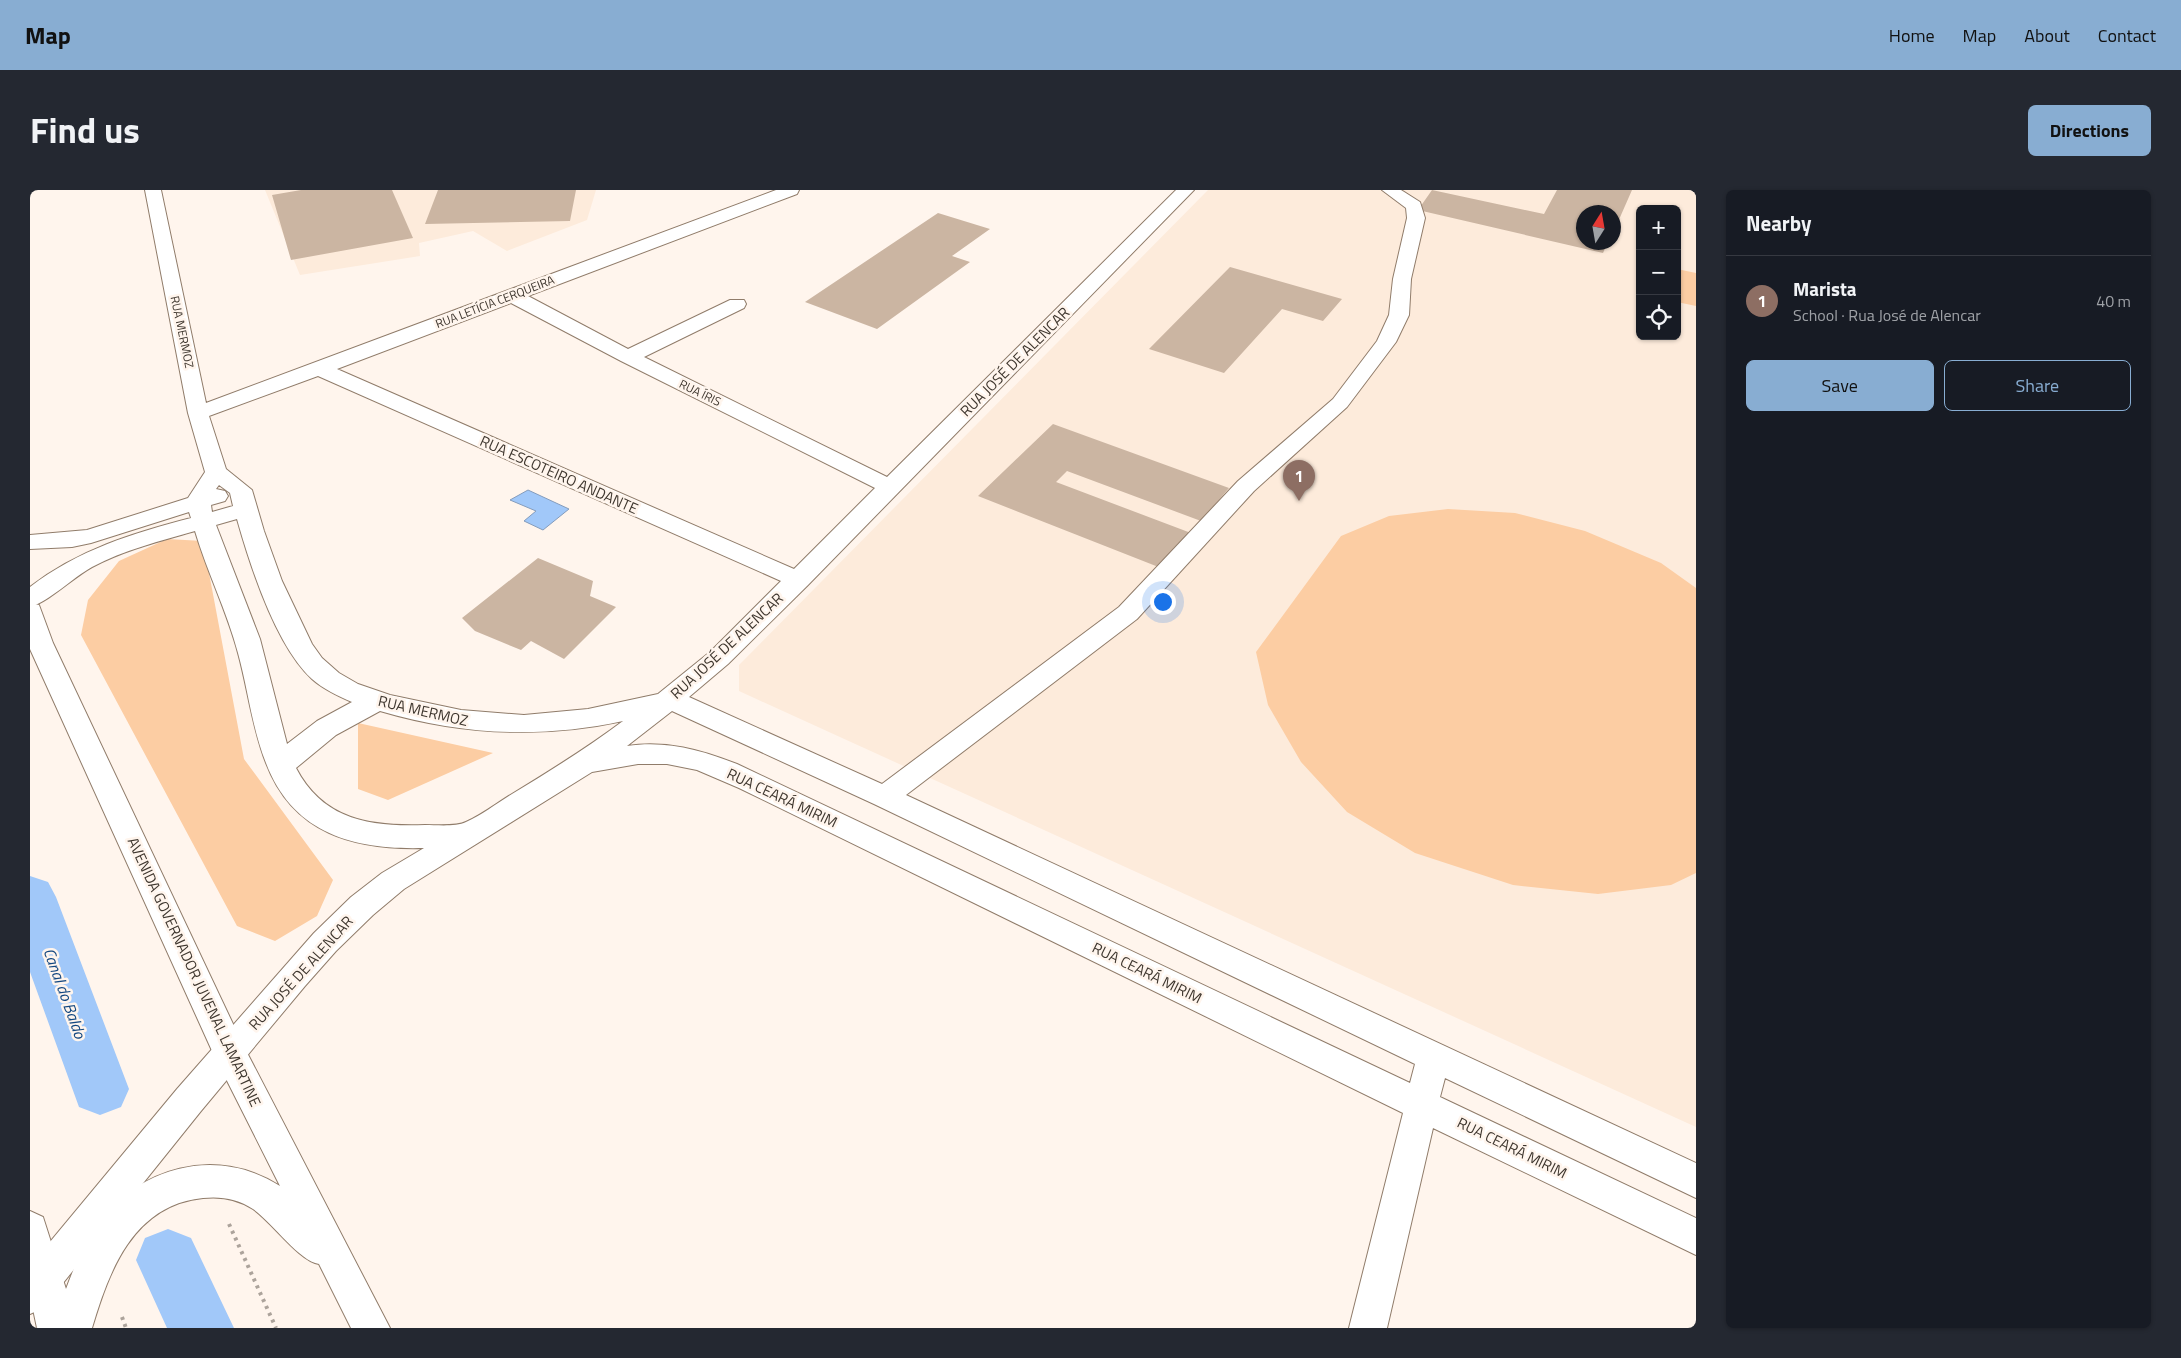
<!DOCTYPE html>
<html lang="en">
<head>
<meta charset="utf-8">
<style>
	:root { --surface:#171b24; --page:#242831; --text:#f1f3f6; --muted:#9ea1a6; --line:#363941; --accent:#88add2 }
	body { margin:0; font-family:"Titillium Web",sans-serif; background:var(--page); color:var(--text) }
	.controls { position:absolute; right:15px; top:15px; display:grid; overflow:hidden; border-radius:8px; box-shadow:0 1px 4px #0004 }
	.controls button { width:45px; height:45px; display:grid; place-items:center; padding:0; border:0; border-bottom:1px solid var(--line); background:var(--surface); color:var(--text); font:25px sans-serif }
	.compass { position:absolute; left:1546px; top:15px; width:45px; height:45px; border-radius:50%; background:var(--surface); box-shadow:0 1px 4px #0004; rotate:11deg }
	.you { position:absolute; left:1132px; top:411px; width:18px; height:18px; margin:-12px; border:4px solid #fff; border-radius:50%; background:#1a73e8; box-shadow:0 0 0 8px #1a73e833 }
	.badge { display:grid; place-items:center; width:32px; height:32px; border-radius:50%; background:var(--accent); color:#fff; font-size:16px; font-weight:700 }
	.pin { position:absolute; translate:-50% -41px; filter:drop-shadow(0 1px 2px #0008) }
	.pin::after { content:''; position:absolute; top:26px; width:18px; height:15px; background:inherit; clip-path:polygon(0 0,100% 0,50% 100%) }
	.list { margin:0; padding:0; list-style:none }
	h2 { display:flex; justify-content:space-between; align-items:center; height:65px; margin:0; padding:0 20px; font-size:21px }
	h2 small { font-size:16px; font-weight:400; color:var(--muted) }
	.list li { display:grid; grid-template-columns:32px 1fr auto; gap:15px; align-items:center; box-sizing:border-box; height:90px; padding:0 20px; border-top:1px solid var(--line) }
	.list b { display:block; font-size:19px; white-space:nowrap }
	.list p { margin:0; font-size:16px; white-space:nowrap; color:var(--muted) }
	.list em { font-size:16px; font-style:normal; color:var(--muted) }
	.actions { display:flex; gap:10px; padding:15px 20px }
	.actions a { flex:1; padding:11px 0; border:1px solid var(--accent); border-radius:8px; text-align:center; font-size:18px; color:var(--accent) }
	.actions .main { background:var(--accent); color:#111 }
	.icon { flex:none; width:28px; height:28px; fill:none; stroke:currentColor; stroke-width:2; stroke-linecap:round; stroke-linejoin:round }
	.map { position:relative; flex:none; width:1666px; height:1138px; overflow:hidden; border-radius:8px }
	header { display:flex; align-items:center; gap:30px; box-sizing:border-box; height:70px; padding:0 25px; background:var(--accent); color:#111 }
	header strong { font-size:24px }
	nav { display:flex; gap:28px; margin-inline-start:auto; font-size:18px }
	.intro { display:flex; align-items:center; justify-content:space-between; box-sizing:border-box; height:120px; padding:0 30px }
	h1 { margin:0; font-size:35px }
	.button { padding:12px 22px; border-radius:8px; background:var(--accent); color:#111; font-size:18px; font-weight:700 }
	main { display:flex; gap:30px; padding:0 30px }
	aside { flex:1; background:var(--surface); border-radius:8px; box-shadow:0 1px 4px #0004 }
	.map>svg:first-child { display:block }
	.built { fill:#fdebdb; fill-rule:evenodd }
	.green { fill:#fccda3 }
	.water { fill:#a1c8f9; stroke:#849cbc }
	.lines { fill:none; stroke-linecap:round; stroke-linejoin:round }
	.canal { fill:#a1c8f9; fill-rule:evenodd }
	.building { fill:#cbb5a2 }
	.minor-casing { stroke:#907c6a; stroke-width:2 }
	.major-casing { stroke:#907c6a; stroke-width:2 }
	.path { stroke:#aca39b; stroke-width:4; stroke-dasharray:3 4.5; stroke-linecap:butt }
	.minor { fill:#fff; fill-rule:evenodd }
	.major { fill:#fff; fill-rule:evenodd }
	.labels { text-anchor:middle; stroke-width:5; stroke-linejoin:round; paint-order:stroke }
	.far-street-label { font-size:12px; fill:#3f372f; stroke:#fff5ed }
	.street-label { font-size:15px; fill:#3f372f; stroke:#fff5ed }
	.water-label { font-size:16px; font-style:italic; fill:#134780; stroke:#fff5ed }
</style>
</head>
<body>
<header>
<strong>Map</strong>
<nav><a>Home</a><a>Map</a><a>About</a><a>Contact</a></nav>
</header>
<div class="intro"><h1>Find us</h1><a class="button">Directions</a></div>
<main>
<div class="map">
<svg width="1666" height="1138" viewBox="0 0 1666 1138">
	<rect width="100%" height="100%" fill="#fff5ed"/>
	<path class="built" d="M235 0H566L557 30 477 61 443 41 389 53 390 66 270 85Z
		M1178 0H1666V937L709 501V475ZM1610 19H1647V146H1610ZM1554 22H1584V52H1554Z"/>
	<path class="green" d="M1647 79 1666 83V116L1647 112Z
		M1418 319 1485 323 1555 341 1631 373 1666 398V683L1641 695 1568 704 1483 695 1385 663 1317 622 1271 572 1238 515 1226 462 1311 346 1359 326Z
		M137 349 173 351 214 569 303 690 287 726 245 751 207 736 51 445 58 410 89 371Z
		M328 533 463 563 358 610 328 599Z"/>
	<path class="water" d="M498 300 539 319 513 340 494 331 506 321 480 310Z"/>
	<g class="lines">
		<path class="canal" d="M0 686 18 692 26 707 99 899 91 917 70 925 49 917 0 782Z
			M138 1039 161 1048 204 1138H137L106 1070 115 1048Z"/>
	</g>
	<path class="building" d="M271 0H362L383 48 261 70 242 5Z
		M408 0H546L540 31 395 34Z
		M1402 0 1514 24 1527 0H1602L1584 41V22H1554V52H1578L1573 63 1388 20Z
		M908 23 960 39 922 66 940 72 847 139 775 112Z
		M1200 77 1312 109 1293 131 1252 119 1194 183 1119 159Z
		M1023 234 1199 298 1171 331 1037 281 1026 292 1161 343 1131 378 948 306Z
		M508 368 563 391 560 406 586 417 534 469 501 451 491 460 445 441 432 428Z"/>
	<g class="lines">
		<g class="minor-casing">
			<path id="minor" d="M115 0H131L176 213 746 0H769L767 4 498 106 598 159 700 110H714L716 114 714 118 614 167 857 287 1146 0H1164L778 395 698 474 659 507 852 594 1089 417 1208 291 1303 209 1347 151 1359 125 1363 89 1377 28 1376 18 1352 0H1371L1390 12 1395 28 1381 89 1379 125 1366 152 1317 217 1224 301 1107 429 876 605 1666 973V1008L1415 888 1410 907 1666 1028V1065L1403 938 1357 1138H1319L1373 923 709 598 667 580 637 574H608L562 582 374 699 343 725 306 761 275 796 171 921 13 1118 0 1124V1076L147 899 284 743 321 707 352 683 394 658C324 660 263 644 236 573 222 538 218 499 208 463 197 421 177 382 165 341 130 351 94 360 62 377 42 388 20 411 0 417V397C48 360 103 343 161 328L159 322 61 353 42 357 0 359V345L57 340 158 308 175 282 158 223ZM481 113 591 171 845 298 764 379 307 179ZM288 186 751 391 680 462 628 504 558 519 494 525 431 520 360 505 328 494 309 483 292 468 282 454 252 391 234 341 222 300 196 279 179 226ZM189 295 200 303 203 316 182 322 181 315 195 311 198 306 195 301 186 299ZM207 329C220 375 246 456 282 489 293 499 308 506 322 512L287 531 257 554 230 449 186 335ZM350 521C431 545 510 549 593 531 557 558 520 581 482 604 467 613 452 625 436 632 426 637 407 635 395 635 340 637 293 630 266 578L306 545ZM642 521 844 614 1385 874 1380 893 707 574C671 560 636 550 597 556Z"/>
		</g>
		<g class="major-casing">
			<path id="major" d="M0 413 9 415 23 453 212 853 360 1138H321L289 1074C269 1071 243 1033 223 1019 208 1009 191 1006 173 1008 103 1015 79 1081 62 1138H7L0 1105V1021L13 1027 36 1099C44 1078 52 1056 65 1037 108 977 186 955 250 996L183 863 0 459Z"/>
		</g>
		<path class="path" d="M199 1034 246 1138
			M92 1127 96 1138"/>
		<use href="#minor" class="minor"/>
		<use href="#major" class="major"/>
	</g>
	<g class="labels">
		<g class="far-street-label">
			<text transform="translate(465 112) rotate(-21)" y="4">RUA LETÍCIA CERQUEIRA</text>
			<text transform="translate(152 142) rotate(78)" y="4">RUA MERMOZ</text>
			<text transform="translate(670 203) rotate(26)" y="4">RUA ÍRIS</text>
		</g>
		<g class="street-label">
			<text transform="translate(985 172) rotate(-45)" y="5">RUA JOSÉ DE ALENCAR</text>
			<text transform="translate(529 285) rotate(24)" y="5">RUA ESCOTEIRO ANDANTE</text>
			<text transform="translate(697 456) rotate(-43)" y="5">RUA JOSÉ DE ALENCAR</text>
			<text transform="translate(393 521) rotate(13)" y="5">RUA MERMOZ</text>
			<text transform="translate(752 608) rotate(25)" y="5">RUA CEARÁ MIRIM</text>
			<text transform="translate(164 782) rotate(65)" y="5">AVENIDA GOVERNADOR JUVENAL LAMARTINE</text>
			<text transform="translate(271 783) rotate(-48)" y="5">RUA JOSÉ DE ALENCAR</text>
			<text transform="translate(1117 783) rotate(26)" y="5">RUA CEARÁ MIRIM</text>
			<text transform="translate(1482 958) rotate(26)" y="5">RUA CEARÁ MIRIM</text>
		</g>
		<g class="water-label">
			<text transform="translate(35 803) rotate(70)" y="6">Canal do Baldo</text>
		</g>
	</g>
</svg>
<div class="controls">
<button>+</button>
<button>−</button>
<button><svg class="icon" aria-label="locate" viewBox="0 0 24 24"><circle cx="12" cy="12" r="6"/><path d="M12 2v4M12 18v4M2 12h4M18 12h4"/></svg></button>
</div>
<svg class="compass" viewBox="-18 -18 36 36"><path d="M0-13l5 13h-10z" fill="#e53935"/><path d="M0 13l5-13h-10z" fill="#9ea1a6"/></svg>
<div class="you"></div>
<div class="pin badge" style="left:1269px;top:311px;background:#8d6e63">1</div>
</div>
<aside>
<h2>Nearby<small></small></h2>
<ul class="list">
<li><span class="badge" style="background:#8d6e63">1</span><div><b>Marista</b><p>School · Rua José de Alencar</p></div><em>40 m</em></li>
</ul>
<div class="actions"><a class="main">Save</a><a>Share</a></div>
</aside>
</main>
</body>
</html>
